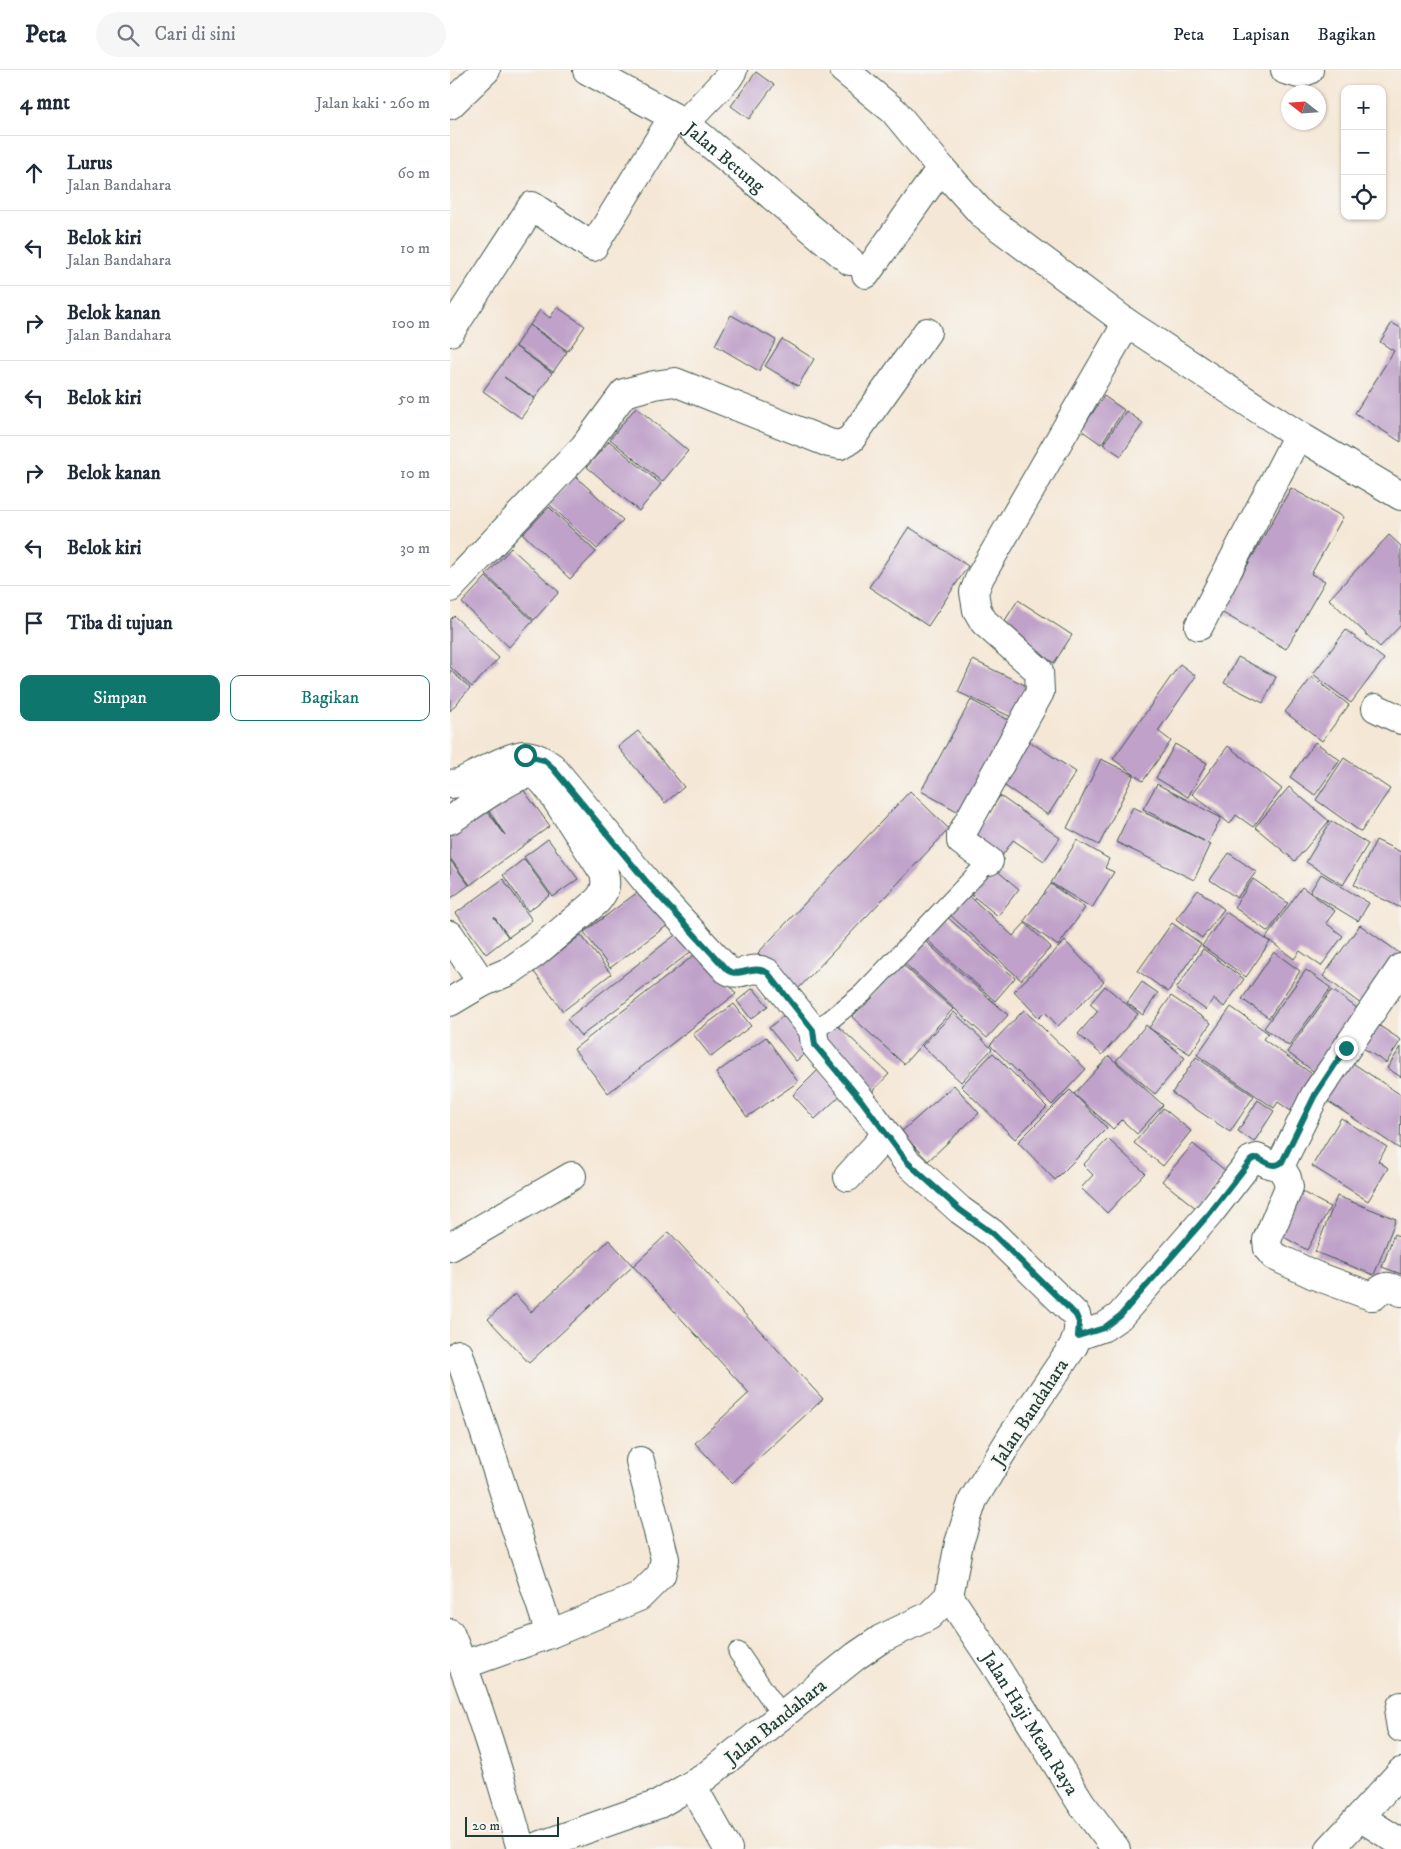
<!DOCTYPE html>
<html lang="id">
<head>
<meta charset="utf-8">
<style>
	:root { --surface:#fff; --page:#f6f6f7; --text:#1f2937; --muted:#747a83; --line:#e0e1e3; --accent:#0f766e }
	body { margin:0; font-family:"IM FELL DW Pica",serif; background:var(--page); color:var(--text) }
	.controls { position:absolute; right:15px; top:15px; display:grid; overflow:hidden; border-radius:10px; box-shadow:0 1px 4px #0004 }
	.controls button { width:45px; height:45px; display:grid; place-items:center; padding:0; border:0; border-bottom:1px solid var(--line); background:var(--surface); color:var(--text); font:25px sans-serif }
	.compass { position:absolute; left:831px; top:15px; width:45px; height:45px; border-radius:50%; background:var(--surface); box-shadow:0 1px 4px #0004; rotate:287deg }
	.scale { position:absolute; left:15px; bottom:12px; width:94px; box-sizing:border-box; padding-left:5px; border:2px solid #1f3d34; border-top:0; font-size:14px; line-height:18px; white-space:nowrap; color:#1f3d34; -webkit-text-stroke:4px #f6f6f2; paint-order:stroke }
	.stop { position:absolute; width:15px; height:15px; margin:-11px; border:4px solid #0f766e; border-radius:50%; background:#fff }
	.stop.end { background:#0f766e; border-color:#fff; box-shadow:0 1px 5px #0008 }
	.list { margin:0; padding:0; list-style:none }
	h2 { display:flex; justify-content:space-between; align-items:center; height:65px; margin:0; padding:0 20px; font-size:21px }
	h2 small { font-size:16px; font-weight:400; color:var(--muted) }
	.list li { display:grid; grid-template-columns:32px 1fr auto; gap:15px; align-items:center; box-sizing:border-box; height:75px; padding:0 20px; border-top:1px solid var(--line) }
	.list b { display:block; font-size:19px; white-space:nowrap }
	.list p { margin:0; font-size:16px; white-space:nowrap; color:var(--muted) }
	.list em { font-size:16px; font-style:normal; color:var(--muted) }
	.actions { display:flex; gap:10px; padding:15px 20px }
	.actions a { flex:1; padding:11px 0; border:1px solid var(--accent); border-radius:10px; text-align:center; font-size:18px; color:var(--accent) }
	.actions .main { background:var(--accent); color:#fff }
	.icon { flex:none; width:28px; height:28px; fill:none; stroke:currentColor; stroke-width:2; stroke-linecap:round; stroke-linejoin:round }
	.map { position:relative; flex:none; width:951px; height:1779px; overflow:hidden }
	header { display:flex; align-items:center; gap:30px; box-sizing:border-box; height:70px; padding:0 25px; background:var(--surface); border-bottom:1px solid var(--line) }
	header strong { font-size:24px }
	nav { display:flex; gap:28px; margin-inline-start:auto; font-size:18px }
	.search { width:350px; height:45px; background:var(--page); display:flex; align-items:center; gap:12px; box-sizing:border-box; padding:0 18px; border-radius:28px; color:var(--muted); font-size:19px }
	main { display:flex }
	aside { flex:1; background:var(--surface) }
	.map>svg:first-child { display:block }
	.building { fill:#bfa1c9 }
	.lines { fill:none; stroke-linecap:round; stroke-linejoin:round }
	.service-casing { stroke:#3f564c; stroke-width:21 }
	.minor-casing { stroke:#3f564c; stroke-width:30 }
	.service { stroke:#fff; stroke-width:19 }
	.minor { stroke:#fff; stroke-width:28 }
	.route { stroke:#0f766e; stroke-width:6 }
	.labels { text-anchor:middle; stroke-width:4; stroke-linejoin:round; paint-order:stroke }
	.street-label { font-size:19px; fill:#1f3d34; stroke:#f6f6f2 }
</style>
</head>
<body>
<header>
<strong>Peta</strong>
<div class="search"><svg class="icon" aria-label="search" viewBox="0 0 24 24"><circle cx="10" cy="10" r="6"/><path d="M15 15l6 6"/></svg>Cari di sini</div>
<nav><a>Peta</a><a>Lapisan</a><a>Bagikan</a></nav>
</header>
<main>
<aside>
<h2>4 mnt<small>Jalan kaki · 260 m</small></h2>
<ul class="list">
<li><svg class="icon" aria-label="ahead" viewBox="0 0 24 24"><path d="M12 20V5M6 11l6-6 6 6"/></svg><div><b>Lurus</b><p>Jalan Bandahara</p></div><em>60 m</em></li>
<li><svg class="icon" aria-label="left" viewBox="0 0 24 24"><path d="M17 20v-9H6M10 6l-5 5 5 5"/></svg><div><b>Belok kiri</b><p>Jalan Bandahara</p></div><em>10 m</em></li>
<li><svg class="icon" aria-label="right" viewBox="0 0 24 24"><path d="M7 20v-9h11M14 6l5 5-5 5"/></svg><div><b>Belok kanan</b><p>Jalan Bandahara</p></div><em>100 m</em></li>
<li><svg class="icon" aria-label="left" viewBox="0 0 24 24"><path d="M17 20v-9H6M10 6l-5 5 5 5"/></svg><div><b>Belok kiri</b></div><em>50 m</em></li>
<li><svg class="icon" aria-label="right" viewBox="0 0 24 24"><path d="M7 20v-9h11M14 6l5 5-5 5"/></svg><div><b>Belok kanan</b></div><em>10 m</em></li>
<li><svg class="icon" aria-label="left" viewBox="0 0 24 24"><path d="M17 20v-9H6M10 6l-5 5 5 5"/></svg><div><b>Belok kiri</b></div><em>30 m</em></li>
<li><svg class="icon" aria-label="arrive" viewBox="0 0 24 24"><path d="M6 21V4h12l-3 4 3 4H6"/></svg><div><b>Tiba di tujuan</b></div></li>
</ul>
<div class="actions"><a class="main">Simpan</a><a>Bagikan</a></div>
</aside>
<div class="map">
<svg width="951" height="1779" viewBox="0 0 951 1779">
	<rect width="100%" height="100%" fill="#f6f6f2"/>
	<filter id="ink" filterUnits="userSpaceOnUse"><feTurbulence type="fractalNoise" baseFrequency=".02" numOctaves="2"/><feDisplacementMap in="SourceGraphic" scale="10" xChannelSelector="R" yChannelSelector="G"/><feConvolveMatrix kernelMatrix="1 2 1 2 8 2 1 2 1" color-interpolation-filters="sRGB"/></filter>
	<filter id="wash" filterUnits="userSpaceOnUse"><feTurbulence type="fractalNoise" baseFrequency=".0096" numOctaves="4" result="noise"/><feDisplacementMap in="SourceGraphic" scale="20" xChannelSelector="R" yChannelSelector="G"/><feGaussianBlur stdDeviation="1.12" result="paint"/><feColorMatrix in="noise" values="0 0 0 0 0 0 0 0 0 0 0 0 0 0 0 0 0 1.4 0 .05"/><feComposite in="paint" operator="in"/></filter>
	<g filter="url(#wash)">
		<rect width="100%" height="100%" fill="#f5e7d5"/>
		<g id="blocks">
			<path class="building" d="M306 2 324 15 299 49 281 36Z
				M107 237 135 256 118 281 80 255 90 240 100 248Z
				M281 245 326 270 309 301 265 275Z
				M942 253 951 258V372L905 343 944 281 930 272Z
				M79 255 117 282 103 302 65 276Z
				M332 269 364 289 348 316 315 296Z
				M65 276 102 303 85 328 54 307 85 329 71 348 33 321Z
				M654 326 674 340 651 374 631 360Z
				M186 337 238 381 212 412 160 369Z
				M676 341 693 353 671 386 653 374Z
				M159 371 211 414 189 441 137 397Z
				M125 406 173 450 147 479 99 434Z
				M841 418 893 447 861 504 875 511 836 579 771 542Z
				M99 437 146 482 120 509 73 464Z
				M459 457 518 496 478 556 419 517Z
				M939 465 951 476V555L930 577 879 529Z
				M61 478 109 522 84 550 36 505Z
				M36 507 83 551 59 577 12 533Z
				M568 530 622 565 604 593 550 558Z
				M4 546 49 588 22 617 0 597V550Z
				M896 560 934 589 901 633 863 604Z
				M788 587 826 607 813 633 774 613Z
				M523 590 583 619 568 650 508 622Z
				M730 594 746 606 708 661 721 671 693 711 663 689Z
				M0 600 20 618 0 641Z
				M862 607 899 635 872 671 835 642Z
				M521 630 564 653 514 745 471 721Z
				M188 661 234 717 215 733 168 677Z
				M573 667 626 702 598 745 546 710Z
				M865 672 890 690 865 725 840 707Z
				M725 674 757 693 738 727 706 708Z
				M778 676 832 719 803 757 786 745 780 754 742 724Z
				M894 688 940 719 911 762 866 730Z
				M651 689 684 705 649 775 617 758Z
				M707 714 771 748 758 773 761 774 744 810 666 772 683 737 754 771 693 739Z
				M839 717 879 751 845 791 805 757Z
				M72 718 100 756 20 815 0 788V764L35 738 55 765 39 741Z
				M460 721 499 759 347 920 308 883Z
				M550 726 610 768 594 791 563 770 547 793 518 773Z
				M881 751 918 774 893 815 856 792Z
				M98 769 128 809 103 827 74 787Z
				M627 770 659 789 655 798 664 802 642 838 601 813Z
				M926 770 951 782V838L904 815Z
				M779 783 806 802 787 828 760 810Z
				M74 789 100 825 78 841 53 805Z
				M0 790 19 815 0 829Z
				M540 795 569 819 548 846 519 823Z
				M871 804 919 833 908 851 860 822Z
				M53 809 82 850 59 867 44 847 58 867 36 884 6 843Z
				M803 809 838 833 818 862 784 837Z
				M601 814 635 838 608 876 574 851Z
				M852 817 885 841 876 853 893 866 871 896 850 881 844 889 816 868Z
				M192 819 218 855 160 898 134 862Z
				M748 820 774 839 752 868 726 849Z
				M515 822 563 866 575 853 601 877 571 910 497 842Z
				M776 842 820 872 796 907 752 876Z
				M495 845 565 908 545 931 475 868Z
				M722 853 751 874 718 922 688 901Z
				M910 855 951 884V887L915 937 873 906Z
				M233 859 247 877 131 966 117 949Z
				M131 865 161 904 113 941 84 902Z
				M473 869 558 945 537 968 453 892Z
				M615 871 654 912 608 956 595 942 589 948 564 921Z
				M252 879 286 924 158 1023 124 979Z
				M753 879 794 909 774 937 764 929 756 940 726 919Z
				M824 882 850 901 819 948 792 929Z
				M451 893 503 939 454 994 402 947Z
				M856 900 881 918 839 976 814 958Z
				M692 912 708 923 693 945 677 933Z
				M655 916 688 944 652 985 628 964 648 941 640 934Z
				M303 918 318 936 301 949 287 931Z
				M882 920 915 944 870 1006 837 982Z
				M721 926 761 953 740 984 699 958Z
				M284 934 301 956 261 987 243 964Z
				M781 937 818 963 813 969 872 1011 848 1046 828 1032 824 1038 747 985Z
				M574 940 636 999 602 1035 540 975Z
				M504 942 542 979 511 1012 472 976Z
				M335 944 363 977 346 991 319 958Z
				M919 949 951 970 936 993 904 972Z
				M386 954 439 1004 420 1024 368 974Z
				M696 955 735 988 705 1024 666 991Z
				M316 967 348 1012 297 1047 266 1003Z
				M951 977V1007L937 998Z
				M543 983 597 1037 565 1069 511 1016Z
				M659 986 713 1035 687 1064 672 1050 663 1059 624 1024Z
				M892 986 951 1025 950 1079 867 1024Z
				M746 987 804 1026 780 1062 722 1023Z
				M368 1000 391 1025 365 1049 343 1025Z
				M504 1015 529 1043 478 1091 451 1062Z
				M620 1020 657 1058 605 1110 568 1072Z
				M808 1030 824 1041 804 1072 788 1061Z
				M713 1038 741 1061 713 1096 684 1073Z
				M891 1048 937 1077 928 1091 938 1098 918 1131 862 1096Z
				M658 1069 695 1103 657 1143 631 1118 643 1105 633 1095Z
				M743 1074 777 1102 747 1139 712 1111Z
				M845 1118 880 1137 857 1180 823 1161Z
				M887 1126 946 1149 924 1205 865 1182Z
				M219 1162 373 1329 282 1413 245 1373 299 1323 183 1196Z
				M944 1164 951 1167V1204L932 1197Z
				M159 1170 183 1196 79 1293 38 1249 65 1224 81 1242Z"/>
		</g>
	</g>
	<g filter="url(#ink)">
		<use href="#blocks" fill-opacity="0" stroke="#3f564c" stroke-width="1"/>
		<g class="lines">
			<g class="service-casing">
				<path id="service" d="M363 960 380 950 412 924 539 791
					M288 1582 332 1646"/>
			</g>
			<g class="minor-casing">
				<g id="minor">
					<path id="s1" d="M137 0 235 53 400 191"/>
					<path d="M394 0 444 41 491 98 534 146 677 253"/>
					<path d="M835 0 849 4 859 0"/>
					<path d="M0 35 36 0"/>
					<path d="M235 53 278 8 283 0"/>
					<path d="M416 204 491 98"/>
					<path d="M0 262 82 136 143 177 223 47"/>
					<path d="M0 518 134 377 174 323 204 315 225 312 379 373 390 375 401 369 477 262"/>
					<path d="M749 556 848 365 951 426"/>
					<path d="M926 638 951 650"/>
					<path d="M0 714 9 713C24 706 58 686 74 685 84 685 94 691 102 697L200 816 277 900C291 909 300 893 318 903L363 960 365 975 411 1030 457 1092 510 1140 542 1163 626 1245C630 1256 628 1264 624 1275L562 1366 523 1430 509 1473 499 1526 479 1546 431 1569 406 1586 255 1707 209 1734 80 1779"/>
					<path d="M0 750C16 740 65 702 82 705 92 707 97 716 102 723L154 803C157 815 155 822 147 831L84 884 60 901 32 913 0 932"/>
					<path d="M539 791 511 771V765L590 622 589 601 534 552 527 540 524 522 530 507 677 253 848 365"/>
					<path d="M0 865 32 913"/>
					<path d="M829 1094 837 1108 839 1117 817 1170 818 1179 824 1186 864 1205 921 1226H924C936 1214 936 1215 951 1222"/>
					<path d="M398 1107 436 1065"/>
					<path d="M0 1177 122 1106"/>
					<path d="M628 1266 654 1257 670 1246 759 1144 801 1090 807 1088C816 1092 824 1099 832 1092L865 1025 951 898"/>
					<path d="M9 1284 100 1564"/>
					<path id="s2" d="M499 1526 545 1595 631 1733 666 1779"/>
					<path d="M0 1563C29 1633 50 1706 71 1779"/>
					<path d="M13 1595 100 1564 189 1527 211 1505 215 1489 190 1391"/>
					<path d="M951 1636 949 1646 951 1658"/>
					<path d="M242 1715 278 1779"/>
					<path d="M910 1747 951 1773"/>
					<path d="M880 1779 951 1702"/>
				</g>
			</g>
			<use href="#service" class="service"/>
			<use href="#minor" class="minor"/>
		</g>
	</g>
	<g class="lines" filter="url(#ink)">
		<path class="route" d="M75 685 94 690 102 697 200 816 277 900C290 909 302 893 318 903L363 960 365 975 411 1030 457 1092 510 1140 542 1163 626 1245 629 1252 628 1266 654 1258 670 1246 759 1144 801 1090 807 1088C816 1092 824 1099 832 1092L865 1025 896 978"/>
	</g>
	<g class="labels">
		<g class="street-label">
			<text dy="7" stroke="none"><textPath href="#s1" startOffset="164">Jalan Betung</textPath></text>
			<text transform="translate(579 1342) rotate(-57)" y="7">Jalan Bandahara</text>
			<text transform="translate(325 1651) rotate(-39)" y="7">Jalan Bandahara</text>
			<text dy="7" stroke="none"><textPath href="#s2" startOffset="151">Jalan Haji Mean Raya</textPath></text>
		</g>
	</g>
</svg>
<div class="controls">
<button>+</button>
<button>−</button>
<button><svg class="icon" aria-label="locate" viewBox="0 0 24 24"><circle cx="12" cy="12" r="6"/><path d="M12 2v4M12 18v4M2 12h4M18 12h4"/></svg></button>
</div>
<svg class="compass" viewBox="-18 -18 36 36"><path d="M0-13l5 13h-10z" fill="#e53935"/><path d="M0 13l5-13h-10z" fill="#747a83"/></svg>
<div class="scale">20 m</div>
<div class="stop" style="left:75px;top:685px"></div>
<div class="stop end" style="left:896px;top:978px"></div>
</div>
</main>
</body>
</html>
